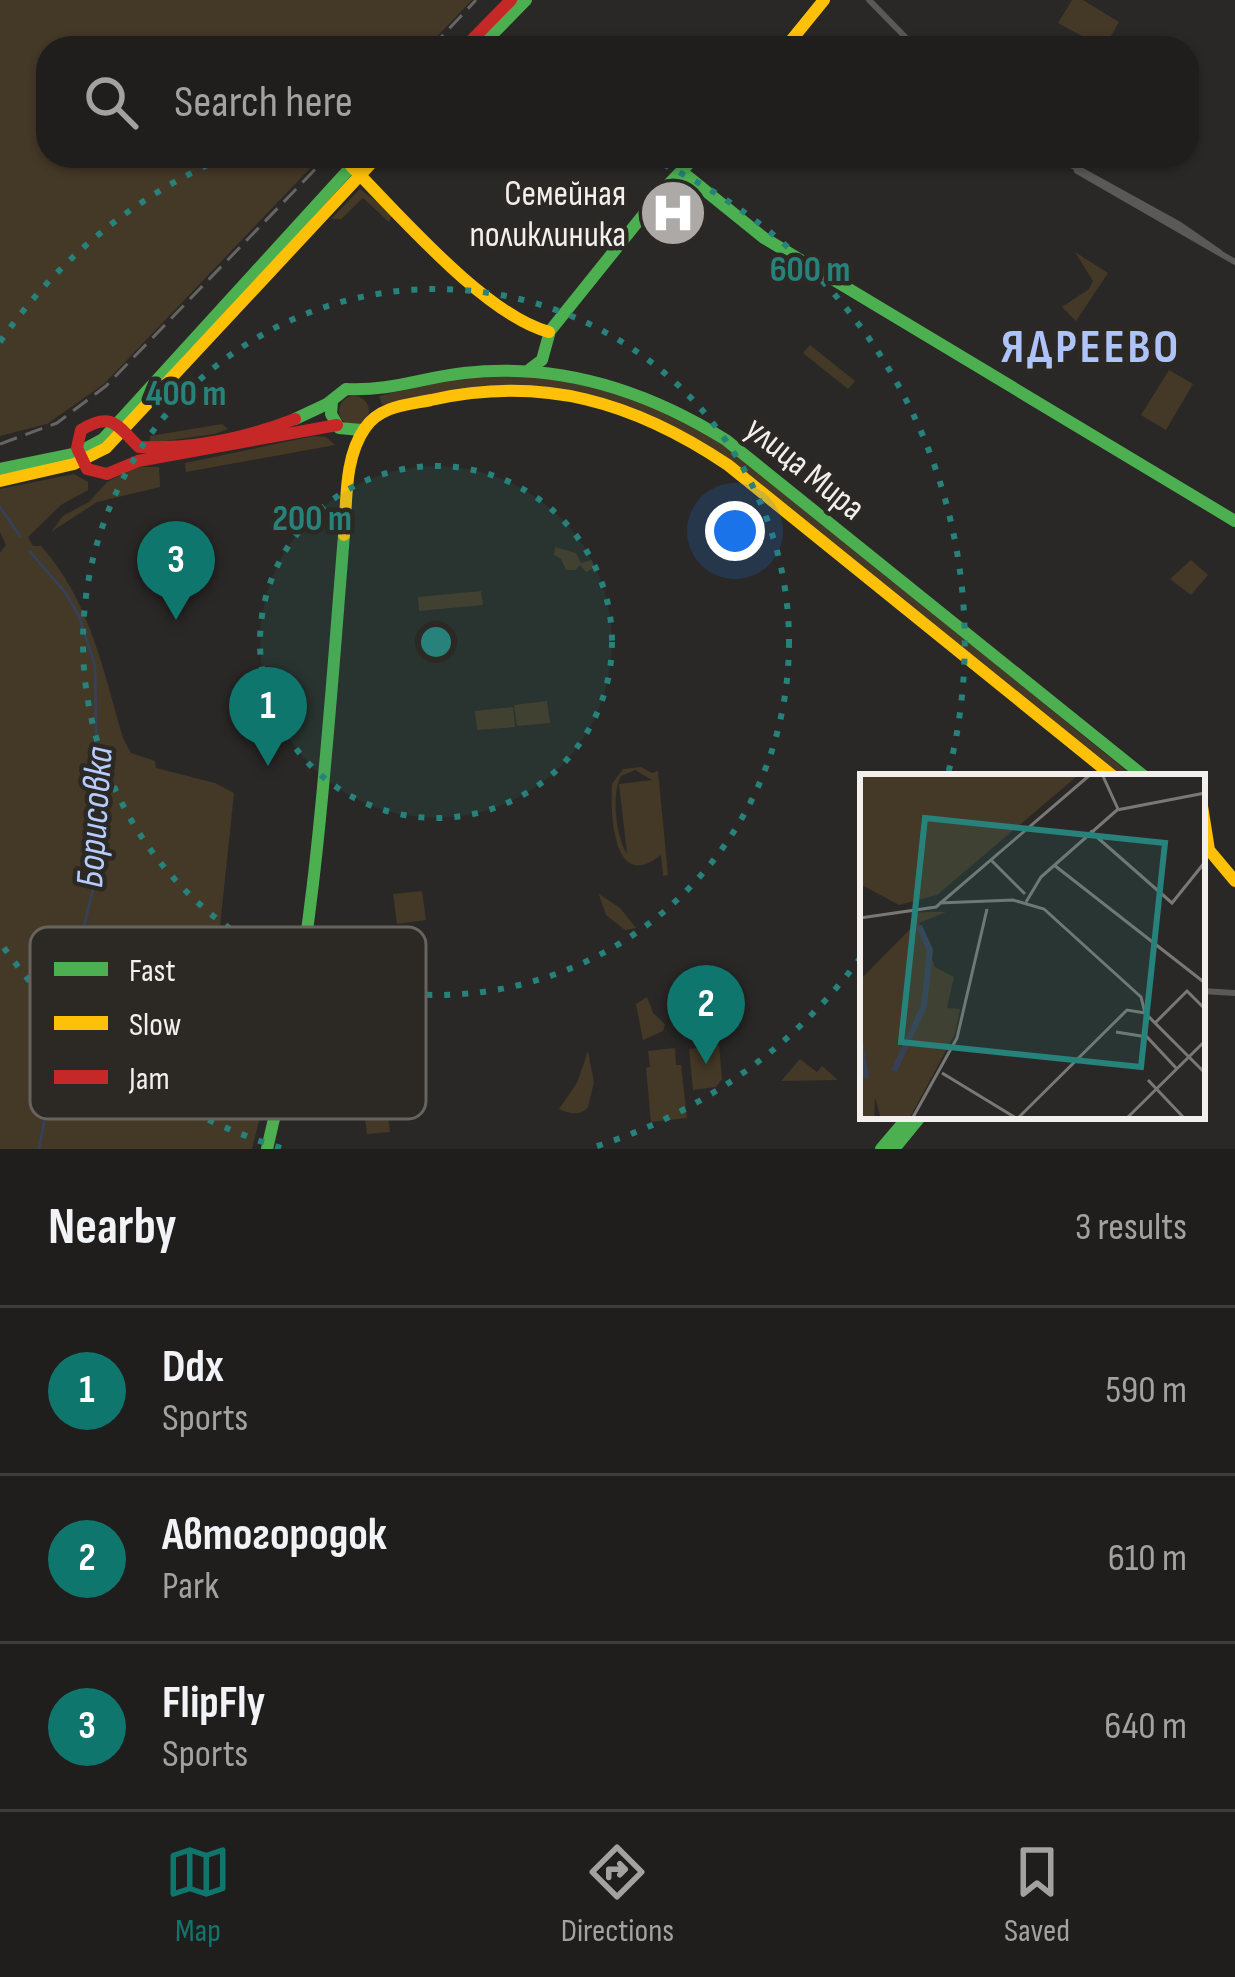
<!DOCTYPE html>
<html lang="en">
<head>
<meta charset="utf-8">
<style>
	:root { --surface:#201e1c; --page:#2d2b29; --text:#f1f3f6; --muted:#a2a2a3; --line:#3d3c3b; --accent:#0f766e }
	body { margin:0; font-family:"Sofia Sans Condensed",sans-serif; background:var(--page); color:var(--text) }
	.you { position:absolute; left:735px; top:531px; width:42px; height:42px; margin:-30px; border:9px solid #fff; border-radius:50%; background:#1a73e8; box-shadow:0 0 0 18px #1a73e833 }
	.badge { display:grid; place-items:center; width:78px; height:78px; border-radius:50%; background:var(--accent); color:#fff; font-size:39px; font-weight:700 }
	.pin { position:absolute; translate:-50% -99px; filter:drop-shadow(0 3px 6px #0008) }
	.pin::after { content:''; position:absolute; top:63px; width:42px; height:36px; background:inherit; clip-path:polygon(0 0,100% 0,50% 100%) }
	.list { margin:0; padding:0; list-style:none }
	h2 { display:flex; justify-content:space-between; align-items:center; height:156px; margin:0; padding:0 48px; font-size:51px }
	h2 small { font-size:39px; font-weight:400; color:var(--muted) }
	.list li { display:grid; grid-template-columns:78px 1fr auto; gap:36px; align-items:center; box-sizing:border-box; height:168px; padding:0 48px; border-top:3px solid var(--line) }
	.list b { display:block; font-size:45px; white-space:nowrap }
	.list p { margin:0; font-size:39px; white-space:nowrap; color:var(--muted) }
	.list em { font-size:39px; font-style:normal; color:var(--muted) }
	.icon { flex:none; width:66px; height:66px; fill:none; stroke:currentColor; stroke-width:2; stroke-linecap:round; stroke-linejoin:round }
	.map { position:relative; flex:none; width:1235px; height:1149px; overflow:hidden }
	.search { position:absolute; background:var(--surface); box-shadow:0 3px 9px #0004; left:36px; right:36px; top:36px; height:132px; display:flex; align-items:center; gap:30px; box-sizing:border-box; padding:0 42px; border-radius:36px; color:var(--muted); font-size:45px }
	.sheet { height:660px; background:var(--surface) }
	nav { display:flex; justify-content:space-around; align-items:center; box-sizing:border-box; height:168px; border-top:3px solid var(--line); background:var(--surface); font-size:33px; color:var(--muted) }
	nav a { display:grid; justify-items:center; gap:6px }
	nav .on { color:var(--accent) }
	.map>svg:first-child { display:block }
	.green { fill:#443827; fill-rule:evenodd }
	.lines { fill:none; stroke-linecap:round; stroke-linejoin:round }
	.stream { stroke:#374055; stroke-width:3 }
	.street { stroke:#5a5957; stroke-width:6 }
	.fast { stroke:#4caf50; stroke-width:12 }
	.slow { stroke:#ffc107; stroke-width:12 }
	.jam { stroke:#c62828; stroke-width:12 }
	.rail { stroke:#666563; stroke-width:3; stroke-dasharray:18 9; stroke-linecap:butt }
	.ring { fill:none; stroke:#26827b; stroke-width:6; stroke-dasharray:6 12 }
	.labels { text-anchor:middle; stroke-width:9; stroke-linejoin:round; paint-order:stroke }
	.poi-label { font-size:36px; fill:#f2efec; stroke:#2c2824; text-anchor:end }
	.street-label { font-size:36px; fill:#f2efec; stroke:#2c2824 }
	.water-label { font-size:39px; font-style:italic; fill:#b6cbfe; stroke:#2c2824 }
	.district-label { font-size:48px; font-weight:bold; letter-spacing:3px; fill:#adc3f9; stroke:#2c2824 }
	.inset-river { fill:none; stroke:#374055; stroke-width:6 }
	.inset-road { fill:none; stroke:#7a7875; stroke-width:3 }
	.view { fill:#26827b; fill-opacity:0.15; stroke:#26827b; stroke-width:6 }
	.inset-edge { fill:none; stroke:#f2efec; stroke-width:6 }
	.key { fill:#2c2824; stroke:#676460; stroke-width:3 }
	.key-label { font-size:33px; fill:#f2efec }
	.centre { fill:#26827b; stroke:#2c2824; stroke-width:6 }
	.ring-label { font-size:36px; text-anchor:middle; font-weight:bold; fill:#26827b; stroke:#2c2824; stroke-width:9; stroke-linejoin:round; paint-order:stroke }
</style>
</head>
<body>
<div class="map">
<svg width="1235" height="1149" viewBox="0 0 1235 1149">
	<rect width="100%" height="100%" fill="#2a2826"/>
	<path class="green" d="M0 0H472L426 48H48V156H322L104 384 47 424 0 436Z
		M1072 0H1083L1119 22 1104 48 1058 23Z
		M360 189 393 214 389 222 363 198 341 219H331Z
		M1075 252 1108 273 1076 321 1062 307 1089 289 1093 281Z
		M810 345 855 381 848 389 803 353Z
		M1169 370 1193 384 1166 430 1141 415Z
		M492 374C591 374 660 400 741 457L1134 777H1117L733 464C615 377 520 373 382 405L379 396 440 381Z
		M339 411a15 15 0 1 1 30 0a15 15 0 1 1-30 0Z
		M222 424 228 429 215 434 150 443V436Z
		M314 436 326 437 335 445 186 472 185 463Z
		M136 467H159L160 487 97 502 51 532 63 516 89 502 107 482Z
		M74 474 88 482V490L61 505 28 537 33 546H41C89 599 103 669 123 738L131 753 155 761 156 768 215 783 234 793 219 936 214 954 276 971 282 953 292 956 279 1040 252 1149H0V553L6 545 0 532V489Z
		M555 547 576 553 581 563 592 560 594 568 586 572 580 565 575 570H566L561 559 554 555Z
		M1191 560 1208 575 1191 595 1170 579Z
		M481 591 483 605 419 611 418 597Z
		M547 701 550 723 517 726 514 705Z
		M513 707 515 727 477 730 475 711Z
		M641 767 652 773 658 771 668 875 663 876 661 855C613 894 610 813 612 784L623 769ZM635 770 652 780 619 784 627 854C616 837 611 794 621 776Z
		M422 891 426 920 397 924 393 894Z
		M599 894 620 908 636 928 625 930 606 915Z
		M647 997 653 1013 665 1024 663 1031 643 1040 636 1004Z
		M719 1045 722 1079 716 1087 693 1090 689 1049Z
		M410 1048 412 1068 383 1072 390 1132 367 1134 360 1075 369 1074 367 1053Z
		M675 1048 676 1065H681L687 1118 651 1122 646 1068 650 1067 648 1051Z
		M588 1051 594 1082 588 1107C581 1116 569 1114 559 1109L577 1083Z
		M800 1059 817 1072 822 1066 838 1080 781 1081Z"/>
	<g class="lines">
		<path class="stream" d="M0 507 20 536
			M30 552 65 592 79 616 95 666 96 740 102 779 94 819 96 877 83 931 97 956 75 994 87 1042 48 1101 39 1149"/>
		<path class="street" d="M869 0 916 48
			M1055 156 1180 225 1219 252
			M1077 171 1235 262
			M1202 991 1235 993"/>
		<path class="fast" d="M479 48 526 0
			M681 171 764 238 1235 521
			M530 369 542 360 550 331 664 189 696 156
			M332 402 331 414 339 428 361 430
			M295 419 327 404 346 389C392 391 420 378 464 373 559 362 646 390 726 440L1145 777
			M0 469 77 453 103 439 361 156
			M267 1149C316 946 327 742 344 535
			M881 1149 909 1116
			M894 1149 921 1116"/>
		<path class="slow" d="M785 48 824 0
			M351 166C399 214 485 315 549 332
			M0 481 74 464 106 448 378 156
			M344 535C347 500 344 458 365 428 380 406 406 405 431 400 543 375 634 402 728 465L1114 777
			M1202 806 1209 850 1235 881"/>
		<path class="jam" d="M464 48 511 0
			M295 419C246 438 192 449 139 447 117 425 111 411 81 430L77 448 87 469 107 474 138 461 337 425"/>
		<path class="rail" d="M431 48 476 0
			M0 444 57 423 106 386 328 156"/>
	</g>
	<circle cx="436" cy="642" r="176" fill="#26827b" fill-opacity=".12"/>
	<g class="ring">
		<circle cx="436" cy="642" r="176"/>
		<circle cx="436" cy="642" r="353"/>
		<path d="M861 957A529 529 0 0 1 591 1148M281 1148A529 529 0 0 1 0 942M0 342A529 529 0 0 1 225 157M647 157A529 529 0 0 1 948 774"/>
	</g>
	<defs>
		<g id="hospital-disc" transform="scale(3.45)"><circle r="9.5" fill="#aca9a7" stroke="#2c2824"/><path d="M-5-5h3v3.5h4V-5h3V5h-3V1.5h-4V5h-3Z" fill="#fff"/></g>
	</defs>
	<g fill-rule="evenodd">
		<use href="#hospital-disc" x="673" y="213"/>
	</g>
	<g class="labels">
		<g class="poi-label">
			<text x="626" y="205">Семейная<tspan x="626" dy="41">поликлиника</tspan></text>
		</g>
		<g class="street-label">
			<text transform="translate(806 467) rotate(39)" y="13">улица Мира</text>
		</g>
		<g class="water-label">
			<text transform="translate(93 817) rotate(-86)" y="14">Борисовка</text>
		</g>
		<g class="district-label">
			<text x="1091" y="362">ЯДРЕЕВО</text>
		</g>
	</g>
	<g transform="translate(860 774)">
		<rect width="345" height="345" fill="#2a2826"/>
		<path d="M0 0H213L216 3 77 121 39 131 0 110ZM70 138H86L59 149 75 193 94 203 87 234 100 235 95 260 49 345H21L15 323 14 345H0V206L55 150 51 139Z" fill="#443827"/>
		<path class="inset-river" d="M0 267 6 304M34 297 64 232 70 176 59 152"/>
		<path class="inset-road" d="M242 0 258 35M230 57 312 129 345 88M130 85 165 120M194 91 345 209M166 128 181 103 257 36 345 19M79 129 153 126 184 135 281 223 285 239M0 144 76 133 231 0M295 249 327 217 345 235M256 258 287 263 317 295M82 299 156 344M288 306 325 345M52 345 97 264 127 135M157 345 267 236 285 239 345 299M266 345 345 267"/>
		<path class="view" d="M65 44 305 69 281 293 41 268Z"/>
		<rect width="345" height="345" class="inset-edge"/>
	</g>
	<rect x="30" y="927" width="396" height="192" rx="18" class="key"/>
	<rect x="54" y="962" width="54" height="14" fill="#4caf50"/>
	<rect x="54" y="1016" width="54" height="14" fill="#ffc107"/>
	<rect x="54" y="1070" width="54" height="14" fill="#c62828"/>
	<g class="key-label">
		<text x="129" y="981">Fast</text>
		<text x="129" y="1035">Slow</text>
		<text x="129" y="1089">Jam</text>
	</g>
	<circle cx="436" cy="642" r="18" class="centre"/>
	<g class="ring-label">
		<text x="810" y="281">600 m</text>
		<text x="186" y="405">400 m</text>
		<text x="312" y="530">200 m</text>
	</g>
</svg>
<div class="you"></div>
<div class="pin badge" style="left:268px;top:766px">1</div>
<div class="pin badge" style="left:706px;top:1064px">2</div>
<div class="pin badge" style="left:176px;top:620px">3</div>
<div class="search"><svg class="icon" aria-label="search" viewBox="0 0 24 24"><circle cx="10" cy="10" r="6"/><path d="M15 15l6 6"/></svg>Search here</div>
</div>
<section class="sheet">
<h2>Nearby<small>3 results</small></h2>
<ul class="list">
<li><span class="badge">1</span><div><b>Ddx</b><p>Sports</p></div><em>590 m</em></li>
<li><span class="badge">2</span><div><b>Автогородок</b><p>Park</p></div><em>610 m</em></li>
<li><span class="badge">3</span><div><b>FlipFly</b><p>Sports</p></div><em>640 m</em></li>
</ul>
</section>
<nav>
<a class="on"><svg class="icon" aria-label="map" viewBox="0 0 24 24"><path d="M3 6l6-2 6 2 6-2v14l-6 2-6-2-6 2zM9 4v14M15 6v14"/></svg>Map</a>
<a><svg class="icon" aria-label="directions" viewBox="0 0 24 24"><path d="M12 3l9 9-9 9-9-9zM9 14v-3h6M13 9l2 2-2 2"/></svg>Directions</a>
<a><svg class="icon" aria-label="saved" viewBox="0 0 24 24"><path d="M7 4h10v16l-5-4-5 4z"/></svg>Saved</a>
</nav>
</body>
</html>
